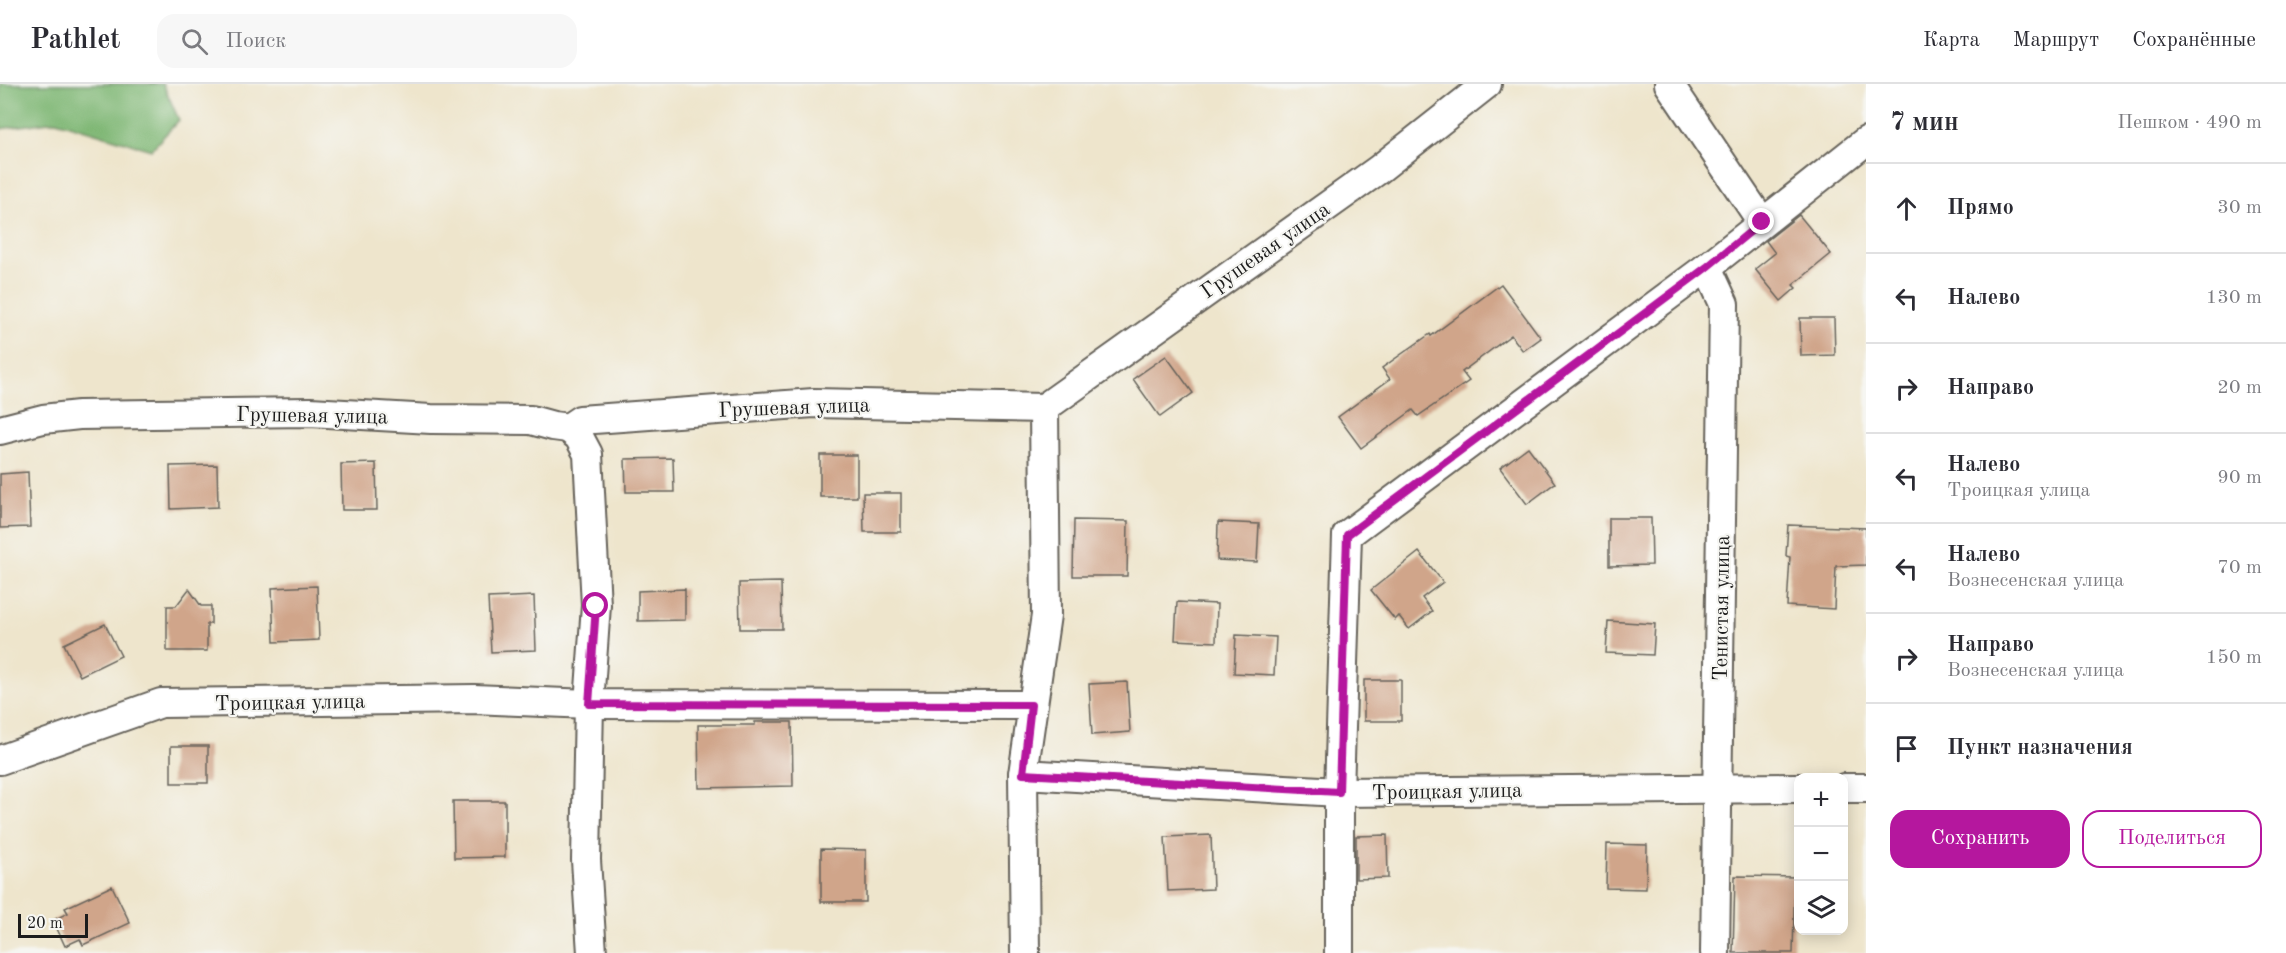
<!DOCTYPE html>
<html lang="ru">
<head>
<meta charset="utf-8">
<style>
	:root { --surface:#fff; --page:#f7f7f7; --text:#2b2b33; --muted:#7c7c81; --line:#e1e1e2; --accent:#b5179e }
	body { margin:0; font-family:"Old Standard TT",serif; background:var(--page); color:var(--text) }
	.controls { position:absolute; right:18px; bottom:18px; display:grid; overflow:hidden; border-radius:12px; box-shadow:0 3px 15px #0003 }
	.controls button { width:54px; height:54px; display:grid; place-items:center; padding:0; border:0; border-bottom:2px solid var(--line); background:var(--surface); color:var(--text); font:30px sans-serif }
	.scale { position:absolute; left:18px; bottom:15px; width:70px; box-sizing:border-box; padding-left:6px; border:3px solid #1c1c1c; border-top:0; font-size:16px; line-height:21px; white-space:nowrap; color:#1c1c1c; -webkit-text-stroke:4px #f6f6f2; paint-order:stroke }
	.stop { position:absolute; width:18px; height:18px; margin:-14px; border:4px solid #b5179e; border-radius:50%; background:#fff }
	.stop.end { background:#b5179e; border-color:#fff; box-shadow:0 2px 6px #0008 }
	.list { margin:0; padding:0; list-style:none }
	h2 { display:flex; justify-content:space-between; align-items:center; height:78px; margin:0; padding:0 24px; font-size:26px }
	h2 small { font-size:20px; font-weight:400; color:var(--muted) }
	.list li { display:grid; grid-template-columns:39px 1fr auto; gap:18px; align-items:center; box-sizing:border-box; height:90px; padding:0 24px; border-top:2px solid var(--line) }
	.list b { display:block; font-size:22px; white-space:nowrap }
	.list p { margin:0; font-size:20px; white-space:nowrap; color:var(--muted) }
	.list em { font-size:20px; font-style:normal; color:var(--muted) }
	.actions { display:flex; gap:12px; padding:18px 24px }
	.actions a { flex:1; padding:14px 0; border:2px solid var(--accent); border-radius:18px; text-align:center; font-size:21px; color:var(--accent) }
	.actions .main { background:var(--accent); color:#fff }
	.icon { flex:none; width:33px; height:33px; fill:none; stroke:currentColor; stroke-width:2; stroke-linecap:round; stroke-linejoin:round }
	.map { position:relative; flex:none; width:1866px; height:869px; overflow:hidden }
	header { display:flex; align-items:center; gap:36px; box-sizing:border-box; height:84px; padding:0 30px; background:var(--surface); border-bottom:2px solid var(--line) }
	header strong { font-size:28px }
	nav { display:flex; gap:33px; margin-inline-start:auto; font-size:21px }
	.search { width:420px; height:54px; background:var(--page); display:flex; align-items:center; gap:15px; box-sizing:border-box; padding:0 21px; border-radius:18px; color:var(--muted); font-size:22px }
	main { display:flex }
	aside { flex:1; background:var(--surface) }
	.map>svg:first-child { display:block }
</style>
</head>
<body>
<header>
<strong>Pathlet</strong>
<div class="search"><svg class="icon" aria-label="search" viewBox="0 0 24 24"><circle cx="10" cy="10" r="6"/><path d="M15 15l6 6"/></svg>Поиск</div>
<nav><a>Карта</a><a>Маршрут</a><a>Сохранённые</a></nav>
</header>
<main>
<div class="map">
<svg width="1866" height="869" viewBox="0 0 1866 869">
	<rect width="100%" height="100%" fill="#f6f6f2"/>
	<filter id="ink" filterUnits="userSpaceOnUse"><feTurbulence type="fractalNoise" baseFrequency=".0167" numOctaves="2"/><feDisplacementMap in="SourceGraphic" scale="12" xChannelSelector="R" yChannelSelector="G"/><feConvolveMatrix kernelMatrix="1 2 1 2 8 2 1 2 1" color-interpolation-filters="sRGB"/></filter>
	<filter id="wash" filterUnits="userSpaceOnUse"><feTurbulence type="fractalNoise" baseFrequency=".008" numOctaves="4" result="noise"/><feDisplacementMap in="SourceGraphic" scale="24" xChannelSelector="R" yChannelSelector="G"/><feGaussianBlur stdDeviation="1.35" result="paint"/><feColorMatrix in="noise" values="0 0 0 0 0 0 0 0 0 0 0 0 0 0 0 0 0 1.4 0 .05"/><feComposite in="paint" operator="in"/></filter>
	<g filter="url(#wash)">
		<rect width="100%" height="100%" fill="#eee5cc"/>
		<!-- forest -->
		<path fill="#7fb774" stroke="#4e6a48" stroke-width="1.5" d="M0,0h163l16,36 -28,30 -95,-29 -56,8z"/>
		<g id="blocks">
			<!-- building -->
			<g fill="#d0a58a">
				<path d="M1799,131l32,39 -38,31 3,3 -15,13 -26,-32 20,-16 -9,-12z"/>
				<path d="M1501,200l40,54 -18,13 -12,-16 -49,37 7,9 -51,35 -5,-6 -52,38 -23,-31 52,-38 -8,-11 48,-34 1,2z"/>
				<path d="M1800,234h34l1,37 -34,1z"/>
				<path d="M1166,272l27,37 -33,24 -27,-38z"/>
				<path d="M1528,363l27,36 -28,21 -27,-36z"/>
				<rect x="820" y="371" width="37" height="42"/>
				<path d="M673,374l1,34h-48l-1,-33z"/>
				<path d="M376,379l1,47h-35l-1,-46z"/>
				<path d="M217,381l1,42 -47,2 -1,-43z"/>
				<path d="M28,388l2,55 -30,1v-54z"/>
				<path d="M863,409h38v39h-37z"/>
				<path d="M1609,434h42l1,47 -43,1z"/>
				<path d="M1074,436l54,1 -1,55h-54z"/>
				<path d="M1218,438l41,2 -2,38 -40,-2z"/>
				<path d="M1788,441l78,3v37l-30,1 -2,43 -47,-3 3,-49 -4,-1z"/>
				<path d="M1419,468l24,30 -21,16 10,13 -23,18 -10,-13 -4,4 -24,-30z"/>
				<path d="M781,498l1,47h-42l-1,-46z"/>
				<path d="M317,502l2,54 -45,2 -2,-54z"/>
				<path d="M189,505l12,17h10v18h-4v27h-40v-45h9z"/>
				<path d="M685,505v31l-47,1v-30z"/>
				<path d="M534,512l2,54 -45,2 -3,-54z"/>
				<path d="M1177,518l40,2 -1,38 -41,-2z"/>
				<path d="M1608,537l47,3 -2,31 -47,-2z"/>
				<path d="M105,540l16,32 -41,20 -16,-32z"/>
				<path d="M1236,551l40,2 -2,38 -40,-2z"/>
				<rect x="1364" y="596" width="37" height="41"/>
				<path d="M1127,598l3,50 -38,3 -3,-51z"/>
				<path d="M755,638h37l1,64 -94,2 -1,-63h57z"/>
				<rect x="171" y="662" width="37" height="37"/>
				<path d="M453,717h52v56l-51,1z"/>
				<path d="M1211,751l2,54 -45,2 -3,-54z"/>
				<path d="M1387,751l1,43 -32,1v-43z"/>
				<path d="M1607,760l40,1 -1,44 -40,-1z"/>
				<path d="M821,765l45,1v52h-45z"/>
				<path d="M1735,792l60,1 -2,76h-60z"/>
				<path d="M112,802l18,37 -47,22 -3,-6 -15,7 -12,-26 15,-7 -3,-5z"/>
			</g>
		</g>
	</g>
	<g filter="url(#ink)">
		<use href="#blocks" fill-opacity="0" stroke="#66625a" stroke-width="1.5"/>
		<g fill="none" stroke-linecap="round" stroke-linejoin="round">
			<defs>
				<g id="minor">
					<path d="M1669,0l93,138"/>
					<path d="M1707,183l17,37 -9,649"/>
					<path d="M568,344l11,9 9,17 8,151 -7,99 -3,156 6,93"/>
					<path d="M0,346l43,-11 36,-4 231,-3 121,7 100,1 22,6 15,2 12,-8 234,-17 230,5 334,-238 109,-86"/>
					<path d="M0,676l161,-57 313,-4 115,5 442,1"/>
					<path d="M1023,690l316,18 459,-4"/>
					<path d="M1844,704h22"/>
					<path d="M1025,869l-2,-179 23,-159 -2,-207"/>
					<path d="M1339,869v-161l8,-257 360,-268 159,-126"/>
				</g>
			</defs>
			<!-- minor casing -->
			<use href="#minor" stroke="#66625a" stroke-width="32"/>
			<!-- minor -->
			<use href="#minor" stroke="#fff" stroke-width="28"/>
		</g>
	</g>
	<g fill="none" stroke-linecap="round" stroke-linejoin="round" filter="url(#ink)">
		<!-- route -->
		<path stroke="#b5179e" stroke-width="8" d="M596,522l-7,98 442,1 -8,69 316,18 8,-257 360,-268 55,-45"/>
	</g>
	<g text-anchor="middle" stroke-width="4.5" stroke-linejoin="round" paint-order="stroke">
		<!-- street labels -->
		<g font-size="21" fill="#1c1c1c" stroke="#f6f6f2">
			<text transform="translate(1265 166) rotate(-35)" y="7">Грушевая улица</text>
			<text transform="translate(794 323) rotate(-2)" y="7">Грушевая улица</text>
			<text transform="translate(312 331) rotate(1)" y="7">Грушевая улица</text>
			<text transform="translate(1721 524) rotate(-89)" y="7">Тенистая улица</text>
			<text transform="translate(290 618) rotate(-1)" y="7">Троицкая улица</text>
			<text transform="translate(1447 707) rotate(-1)" y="7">Троицкая улица</text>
		</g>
	</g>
</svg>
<div class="controls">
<button>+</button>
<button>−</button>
<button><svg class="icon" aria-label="layers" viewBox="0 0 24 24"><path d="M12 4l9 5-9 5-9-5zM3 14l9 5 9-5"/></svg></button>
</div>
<div class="scale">20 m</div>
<div class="stop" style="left:596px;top:522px"></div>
<div class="stop end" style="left:1762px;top:138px"></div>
</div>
<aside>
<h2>7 мин<small>Пешком · 490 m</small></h2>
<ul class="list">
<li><svg class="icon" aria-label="ahead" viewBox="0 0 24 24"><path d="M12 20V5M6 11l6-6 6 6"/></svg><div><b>Прямо</b></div><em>30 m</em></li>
<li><svg class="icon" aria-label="left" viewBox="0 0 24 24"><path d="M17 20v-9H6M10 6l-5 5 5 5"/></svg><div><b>Налево</b></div><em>130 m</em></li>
<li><svg class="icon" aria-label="right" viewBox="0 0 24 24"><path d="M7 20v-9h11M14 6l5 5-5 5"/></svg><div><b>Направо</b></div><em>20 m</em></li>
<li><svg class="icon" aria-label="left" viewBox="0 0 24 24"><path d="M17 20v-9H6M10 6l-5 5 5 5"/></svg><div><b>Налево</b><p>Троицкая улица</p></div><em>90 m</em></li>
<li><svg class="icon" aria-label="left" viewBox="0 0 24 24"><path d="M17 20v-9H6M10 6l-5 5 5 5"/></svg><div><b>Налево</b><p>Вознесенская улица</p></div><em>70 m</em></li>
<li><svg class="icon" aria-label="right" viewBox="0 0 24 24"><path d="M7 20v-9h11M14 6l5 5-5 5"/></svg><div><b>Направо</b><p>Вознесенская улица</p></div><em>150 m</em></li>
<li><svg class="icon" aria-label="arrive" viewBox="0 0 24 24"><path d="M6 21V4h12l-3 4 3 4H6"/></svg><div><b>Пункт назначения</b></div></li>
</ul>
<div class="actions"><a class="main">Сохранить</a><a>Поделиться</a></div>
</aside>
</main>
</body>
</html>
